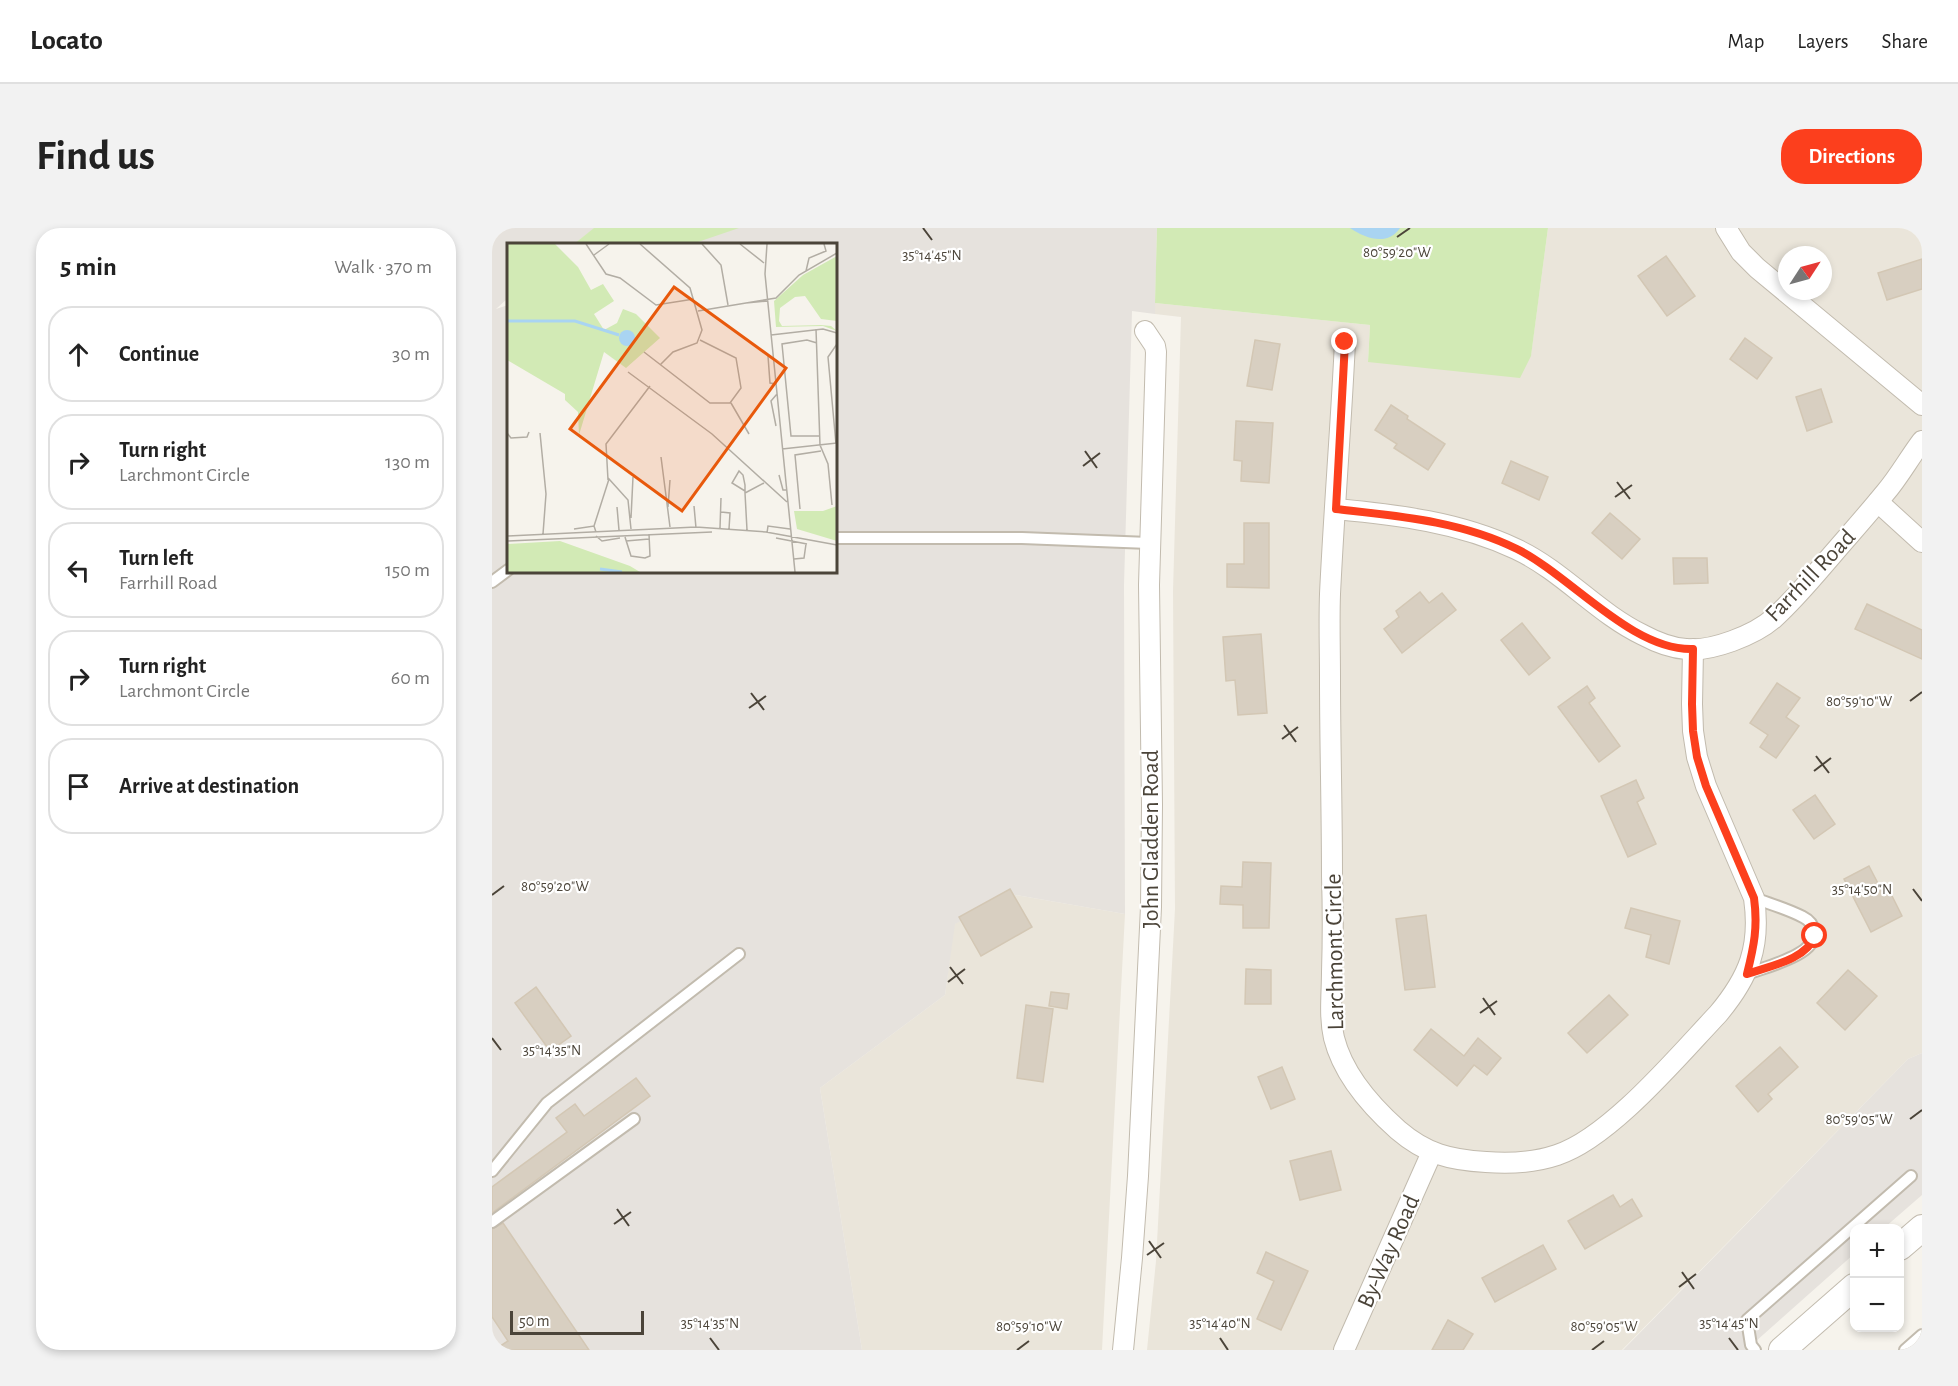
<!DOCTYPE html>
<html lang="en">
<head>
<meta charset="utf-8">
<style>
	:root { --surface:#fff; --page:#f2f2f2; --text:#222; --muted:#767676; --line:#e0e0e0; --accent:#fc3f1d }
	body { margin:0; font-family:"Alegreya Sans",sans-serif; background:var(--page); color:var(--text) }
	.controls { position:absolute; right:18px; bottom:18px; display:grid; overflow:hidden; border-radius:12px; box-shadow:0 3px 9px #0003 }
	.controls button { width:54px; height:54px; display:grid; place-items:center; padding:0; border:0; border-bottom:2px solid var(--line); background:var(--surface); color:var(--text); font:30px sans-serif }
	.compass { position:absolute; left:1286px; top:18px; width:54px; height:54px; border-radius:50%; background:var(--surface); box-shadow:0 3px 9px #0003; rotate:54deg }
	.scale { position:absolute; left:18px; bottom:15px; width:134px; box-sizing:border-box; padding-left:6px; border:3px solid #4b4439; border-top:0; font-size:16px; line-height:21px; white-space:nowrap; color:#4b4439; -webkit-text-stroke:4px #fff; paint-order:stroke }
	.stop { position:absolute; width:18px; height:18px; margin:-14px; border:4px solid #fc3f1d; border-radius:50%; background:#fff }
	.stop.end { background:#fc3f1d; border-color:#fff; box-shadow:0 2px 6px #0008 }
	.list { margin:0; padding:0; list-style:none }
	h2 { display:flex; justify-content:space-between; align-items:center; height:78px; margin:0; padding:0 24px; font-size:26px }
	h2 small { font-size:20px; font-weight:400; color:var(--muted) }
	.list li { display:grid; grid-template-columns:39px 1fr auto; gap:18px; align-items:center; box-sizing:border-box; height:96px; margin:0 12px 12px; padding:0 12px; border:2px solid var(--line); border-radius:24px }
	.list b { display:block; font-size:22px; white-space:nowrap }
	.list p { margin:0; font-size:20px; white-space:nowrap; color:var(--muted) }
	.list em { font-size:20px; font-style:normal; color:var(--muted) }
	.icon { flex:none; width:33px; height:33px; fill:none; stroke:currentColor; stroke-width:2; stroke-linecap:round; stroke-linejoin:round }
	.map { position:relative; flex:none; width:1430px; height:1122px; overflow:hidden; border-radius:24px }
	header { display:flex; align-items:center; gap:36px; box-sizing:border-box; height:84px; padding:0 30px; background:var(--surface); border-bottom:2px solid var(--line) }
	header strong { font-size:28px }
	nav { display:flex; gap:33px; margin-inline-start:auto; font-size:21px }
	.intro { display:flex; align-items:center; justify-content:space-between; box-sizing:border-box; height:144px; padding:0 36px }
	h1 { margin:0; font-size:42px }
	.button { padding:15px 27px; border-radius:24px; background:var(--accent); color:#fff; font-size:21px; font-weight:700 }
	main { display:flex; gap:36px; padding:0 36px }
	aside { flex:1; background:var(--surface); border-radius:24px; box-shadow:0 3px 9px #0003 }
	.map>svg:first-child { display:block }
</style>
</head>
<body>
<header>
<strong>Locato</strong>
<nav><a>Map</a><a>Layers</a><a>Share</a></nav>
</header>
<div class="intro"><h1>Find us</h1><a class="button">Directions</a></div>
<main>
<aside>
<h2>5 min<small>Walk · 370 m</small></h2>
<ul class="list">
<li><svg class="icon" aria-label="ahead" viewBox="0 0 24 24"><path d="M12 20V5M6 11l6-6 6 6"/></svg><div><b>Continue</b></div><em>30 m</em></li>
<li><svg class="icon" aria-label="right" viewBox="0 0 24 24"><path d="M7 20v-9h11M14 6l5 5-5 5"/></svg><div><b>Turn right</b><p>Larchmont Circle</p></div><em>130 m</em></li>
<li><svg class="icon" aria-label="left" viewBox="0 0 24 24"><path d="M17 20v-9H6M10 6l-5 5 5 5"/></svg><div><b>Turn left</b><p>Farrhill Road</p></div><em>150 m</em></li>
<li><svg class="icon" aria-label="right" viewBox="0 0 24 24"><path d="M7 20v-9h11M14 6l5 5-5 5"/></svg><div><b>Turn right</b><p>Larchmont Circle</p></div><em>60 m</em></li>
<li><svg class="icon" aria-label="arrive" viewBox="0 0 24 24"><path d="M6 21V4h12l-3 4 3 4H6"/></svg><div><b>Arrive at destination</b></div></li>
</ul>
</aside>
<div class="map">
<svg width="1430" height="1122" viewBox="0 0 1430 1122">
	<rect width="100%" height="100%" fill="#f6f3ec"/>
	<!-- residential -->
	<g fill="#eae5da" fill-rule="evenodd">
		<path d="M1056,0h374v825l-14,6 -286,291h-475l9,-89 19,-352 -2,-318 8,-274 -26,-3v-11l215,22 -2,36 163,-6zM1295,27h36v36h-36z"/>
		<path d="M518,666l115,20 -23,436h-240l-42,-262 125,-93 9,-71z"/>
	</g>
	<!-- industrial -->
	<g fill="#e6e2dd">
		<path d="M0,0h103l-21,16h-66v54l-12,11 12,-4v267h328v-328h-152l48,-16h425l-2,86 -23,-3 -8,274 1,329 -115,-20 -55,30 -10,71 -125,93 42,262h-370z"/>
		<path d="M1430,825v142l-38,33h-30v26l-108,96h-123l285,-291z"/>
	</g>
	<!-- green -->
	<g fill="#d2eab5">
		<path d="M102,0h145l-47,16h-118z"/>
		<path d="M665,0h391l-17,128 -11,22 -152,-16 2,-37 -215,-22z"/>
	</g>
	<!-- water -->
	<path fill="#a9d4f2" d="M858,0h50c-12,18 -34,11 -50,0z"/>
	<!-- building -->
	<g fill="#d8cfc1" stroke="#d3c7b4" stroke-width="1.5">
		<path d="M1174,28l29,40 -28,20 -29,-40z"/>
		<path d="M1430,31v30l-35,11 -9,-27z"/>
		<path d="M1253,110l27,20 -15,21 -27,-20z"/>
		<path d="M763,112l25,4 -8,46 -25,-4z"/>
		<path d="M1329,161l11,33 -25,9 -11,-34z"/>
		<path d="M899,177l17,11 -1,3 38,25 -17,26 -34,-22 3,-4 -22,-14z"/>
		<path d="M744,193l37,2 -4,60 -28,-2 1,-20 -8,-1z"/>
		<path d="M1019,233l37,16 -9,23 -37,-17z"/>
		<path d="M1118,285l30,26 -18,20 -30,-26z"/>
		<path d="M752,295h25v65l-42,-1v-23h17z"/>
		<path d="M1181,330h34l1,25 -34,1z"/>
		<path d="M928,364l9,11 13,-10 14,17 -54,43 -18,-24 15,-12 -3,-6z"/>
		<path d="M1375,376l55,26v29l-67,-30z"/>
		<path d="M1030,395l28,35 -21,17 -28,-35z"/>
		<path d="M769,406l6,79 -29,2 -3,-35 -9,1 -3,-44z"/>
		<path d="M1285,455l23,15 -14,19 13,9 -23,32 -16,-11 8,-12 -18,-12z"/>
		<path d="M1095,458l8,12 -6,5 31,43 -21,16 -41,-55z"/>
		<path d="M1144,552l8,18 -7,4 19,42 -28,13 -27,-61z"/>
		<path d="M1323,567l20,29 -21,15 -21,-29z"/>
		<path d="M751,634l28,1 -2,65h-26v-23l-23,-1 1,-18 21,1z"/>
		<path d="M1377,638l14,27 6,-3 13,26 -31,16 -27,-53z"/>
		<path d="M518,661l22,38 -51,29 -22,-39z"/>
		<path d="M1139,680l49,13 -11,43 -23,-7 5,-22 -26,-7z"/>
		<path d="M934,687l9,72 -30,3 -9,-71z"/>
		<path d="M754,741l25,1v34h-26z"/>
		<path d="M1356,742l29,26 -32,34 -28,-27z"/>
		<path d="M44,759l35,49 -21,15 -35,-48z"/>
		<path d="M559,764l18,2 -2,15 -18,-3z"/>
		<path d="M1117,767l19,20 -41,38 -19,-20z"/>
		<path d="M534,777l27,4 -10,73 -26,-4z"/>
		<path d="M939,801l33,27 14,-18 23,20 -14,17 -13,-10 -17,21 -43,-36z"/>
		<path d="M1288,819l18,20 -30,27 4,5 -14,13 -22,-26z"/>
		<path d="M790,839l13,32 -24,10 -13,-32z"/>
		<path d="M144,850l14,18 -158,117v-26l75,-55 -11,-14 19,-14 9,12z"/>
		<path d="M839,923l10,39 -41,10 -10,-39z"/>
		<path d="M1121,967l7,12 12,-8 10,17 -57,33 -17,-28z"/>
		<path d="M11,995l86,127h-95l14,-9 -16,-24v-88z"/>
		<path d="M1051,1017l13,24 -61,33 -13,-24z"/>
		<path d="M774,1024l42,19 -27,59 -24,-11 17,-38 -17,-8z"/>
		<path d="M956,1092l25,14 -10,16h-31z"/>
	</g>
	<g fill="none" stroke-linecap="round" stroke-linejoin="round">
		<defs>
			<g id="service">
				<path d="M344,310h186l127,5"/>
				<path d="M0,354l16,-12"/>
				<path d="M1255,746c17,-7 72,-19 67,-43 -1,-6 -5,-11 -11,-14 -15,-8 -33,-13 -49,-19"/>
				<path d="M0,943l55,-68 192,-149"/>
				<path d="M0,994l142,-103"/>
				<path d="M1263,1122l-4,-5 -4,-25 164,-144"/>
				<path d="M1413,1122l17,-15"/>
			</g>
			<g id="minor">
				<path d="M1234,0l15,24 16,16 165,137"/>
				<path d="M853,114c-4,84 -11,168 -15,252 -1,27 0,56 0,84 0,66 2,132 2,198 1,32 1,64 0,96 0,22 -3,44 2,66 9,36 37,68 64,92 28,24 52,30 88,32 25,2 47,1 71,-7 53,-17 122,-100 161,-141 31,-37 43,-67 36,-116l-48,-112 -9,-29 -4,-26 -1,-27 1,-55"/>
				<path d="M1386,274l44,40"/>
				<path d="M844,281c62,6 123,13 180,40 47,22 81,64 127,86 13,7 28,13 43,14 25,3 69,-14 88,-31 21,-19 40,-42 58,-63 18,-21 36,-41 53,-62 14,-16 24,-35 37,-52"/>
				<path d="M631,1122l9,-92 6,-82 13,-269 1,-102 -3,-220 7,-233 -1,-6 -10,-15"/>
				<path d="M852,1122l88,-198"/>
			</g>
			<g id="tertiary">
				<path d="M1408,1019l22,-19"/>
				<path d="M1290,1122l72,-63"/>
			</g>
		</defs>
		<!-- service casing -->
		<use href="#service" stroke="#c2bbae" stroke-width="14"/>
		<!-- minor casing -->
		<use href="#minor" stroke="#c2bbae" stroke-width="22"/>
		<!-- tertiary casing -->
		<use href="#tertiary" stroke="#c2bbae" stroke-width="28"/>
		<!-- service -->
		<use href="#service" stroke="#fff" stroke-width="10"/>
		<!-- minor -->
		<use href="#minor" stroke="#fff" stroke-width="20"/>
		<!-- tertiary -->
		<use href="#tertiary" stroke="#fff" stroke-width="26"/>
	</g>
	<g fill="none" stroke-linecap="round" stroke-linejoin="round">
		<!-- route -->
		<path stroke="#fc3f1d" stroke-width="8" d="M853,114l-9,167c62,7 125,12 181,40 54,27 115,102 176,100l-1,55 1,27 4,26 9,29 48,112c4,29 0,48 -7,76 22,-8 59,-14 68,-38"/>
	</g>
	<!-- ticks -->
	<path fill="none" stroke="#4b4439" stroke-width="2" d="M431,0l9,12M905,9l13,-9M593,223l12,17M591,238l17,-13M1125,254l13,17M1123,269l17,-12M259,465l13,17M1418,473l12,-9M257,480l17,-12M792,497l12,17M790,511l16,-12M1324,528l13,17M1322,543l17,-13M1421,661l9,12M0,667l12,-9M458,739l13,17M456,754l17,-13M991,770l12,17M988,785l17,-12M0,810l9,12M1418,891l12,-9M125,981l12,17M122,996l17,-12M657,1013l12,17M655,1027l17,-12M1190,1044l12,17M1187,1059l17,-13M218,1110l9,12M728,1110l8,12M1237,1110l9,12M525,1122l12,-9M1100,1122l12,-9"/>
	<g text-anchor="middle" stroke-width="4.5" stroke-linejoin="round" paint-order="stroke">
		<!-- street labels -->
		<g font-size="24" fill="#4b4439" stroke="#fff">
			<text transform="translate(1318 347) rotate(-46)" y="8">Farrhill Road</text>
			<text transform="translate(658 611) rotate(-90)" y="8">John Gladden Road</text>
			<text transform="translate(842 724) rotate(-91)" y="8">Larchmont Circle</text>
			<text transform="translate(896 1023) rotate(-66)" y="8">By-Way Road</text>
		</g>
	</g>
	<!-- overview -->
	<g transform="translate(15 15)">
		<rect width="330" height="330" fill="#f6f3ec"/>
		<path d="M0,1h48l23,23 13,23 12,-6 11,17 -20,13 10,16 13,-7 6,-14 13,5 24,24 -34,30 -22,-16 -25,83 -1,-23 -13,-12v-6l-58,-34zM330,13v65l-16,-2 -16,-23 -10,1 -15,11 -1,13 3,5 39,-1 10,1 6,5 -14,-5 -47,1 -2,-26 29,-26zM330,263v35l-40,-12 -3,-18h29zM53,298l70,25 10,6h-133v-28z" fill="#d2eab5"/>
		<path d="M112 95a8 8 0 1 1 16 0a8 8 0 1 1-16 0Z" fill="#a9d4f2"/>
		<path fill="none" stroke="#a9d4f2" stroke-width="3" d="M0,78h68l44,14M93,326l22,3"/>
		<path fill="none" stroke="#b2ada4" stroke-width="1.5" d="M79,1l20,30 14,4 36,27 38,-6M133,1l50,44 12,42 -5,13 -24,9 -13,13M195,1l19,21 7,40M233,1l24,19M260,1l-2,30 30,298M87,12l15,-11M299,28l3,-13 17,-7 -2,-7M261,58l-22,2 30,-5 23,-23 38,-22M191,68l48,-8M309,86l4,116 8,19 4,41M264,92l52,-6 14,4M310,100l-10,-3 -25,4 9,92h29M137,109l66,51h20l11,-15 -5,-30 -36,-18M261,113l2,27 6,1M121,129l84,62 75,68M224,160l18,31M269,183l-5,-25 6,-7M0,190l4,5 16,-1 2,-5M33,190l6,61 -3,40M329,201l-8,-87 9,-13M275,206l55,-6M154,214l9,70M272,232l4,15h3M101,237l-2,-36 44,-58M238,248l-13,-8 7,-12 4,4 2,10v8M187,263l2,22M110,264l2,23M161,264l2,-27M293,266l-5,-54 26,-4M214,269l9,1 -1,16M124,275l2,-41M87,283l15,-47 19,21 3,29M213,285l1,-30M67,286l20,-3 2,6M240,287l-2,-37 19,-10M260,290l1,-7 22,3M0,293l189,-9 70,5 71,13M89,293l6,5 18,-3M118,294l6,19 14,2 5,-2 -1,-22M269,295l31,6M0,298l205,-9M119,298l23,-2M287,316l10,-1 2,-14"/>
		<path fill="#e8590c" fill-opacity="0.15" stroke="#e8590c" stroke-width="3" d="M167,44l112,81 -104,143 -112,-82z"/>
		<rect width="330" height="330" fill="none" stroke="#4b4439" stroke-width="3"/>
	</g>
	<g font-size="15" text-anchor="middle" fill="#4b4439" stroke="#fff" stroke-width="4.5" stroke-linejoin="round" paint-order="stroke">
		<text x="905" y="29">80°59'20"W</text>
		<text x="440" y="32">35°14'45"N</text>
		<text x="1367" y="478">80°59'10"W</text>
		<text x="63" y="663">80°59'20"W</text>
		<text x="1370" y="666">35°14'50"N</text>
		<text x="60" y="827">35°14'35"N</text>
		<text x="1367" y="896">80°59'05"W</text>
		<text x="218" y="1100">35°14'35"N</text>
		<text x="728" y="1100">35°14'40"N</text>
		<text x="1237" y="1100">35°14'45"N</text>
		<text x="537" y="1103">80°59'10"W</text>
		<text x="1112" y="1103">80°59'05"W</text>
	</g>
</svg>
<div class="controls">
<button>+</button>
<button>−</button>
</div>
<svg class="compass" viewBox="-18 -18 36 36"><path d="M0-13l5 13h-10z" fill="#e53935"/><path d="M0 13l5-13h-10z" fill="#767676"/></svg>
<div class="scale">50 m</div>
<div class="stop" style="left:1323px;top:708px"></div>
<div class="stop end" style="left:853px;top:114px"></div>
</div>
</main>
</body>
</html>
